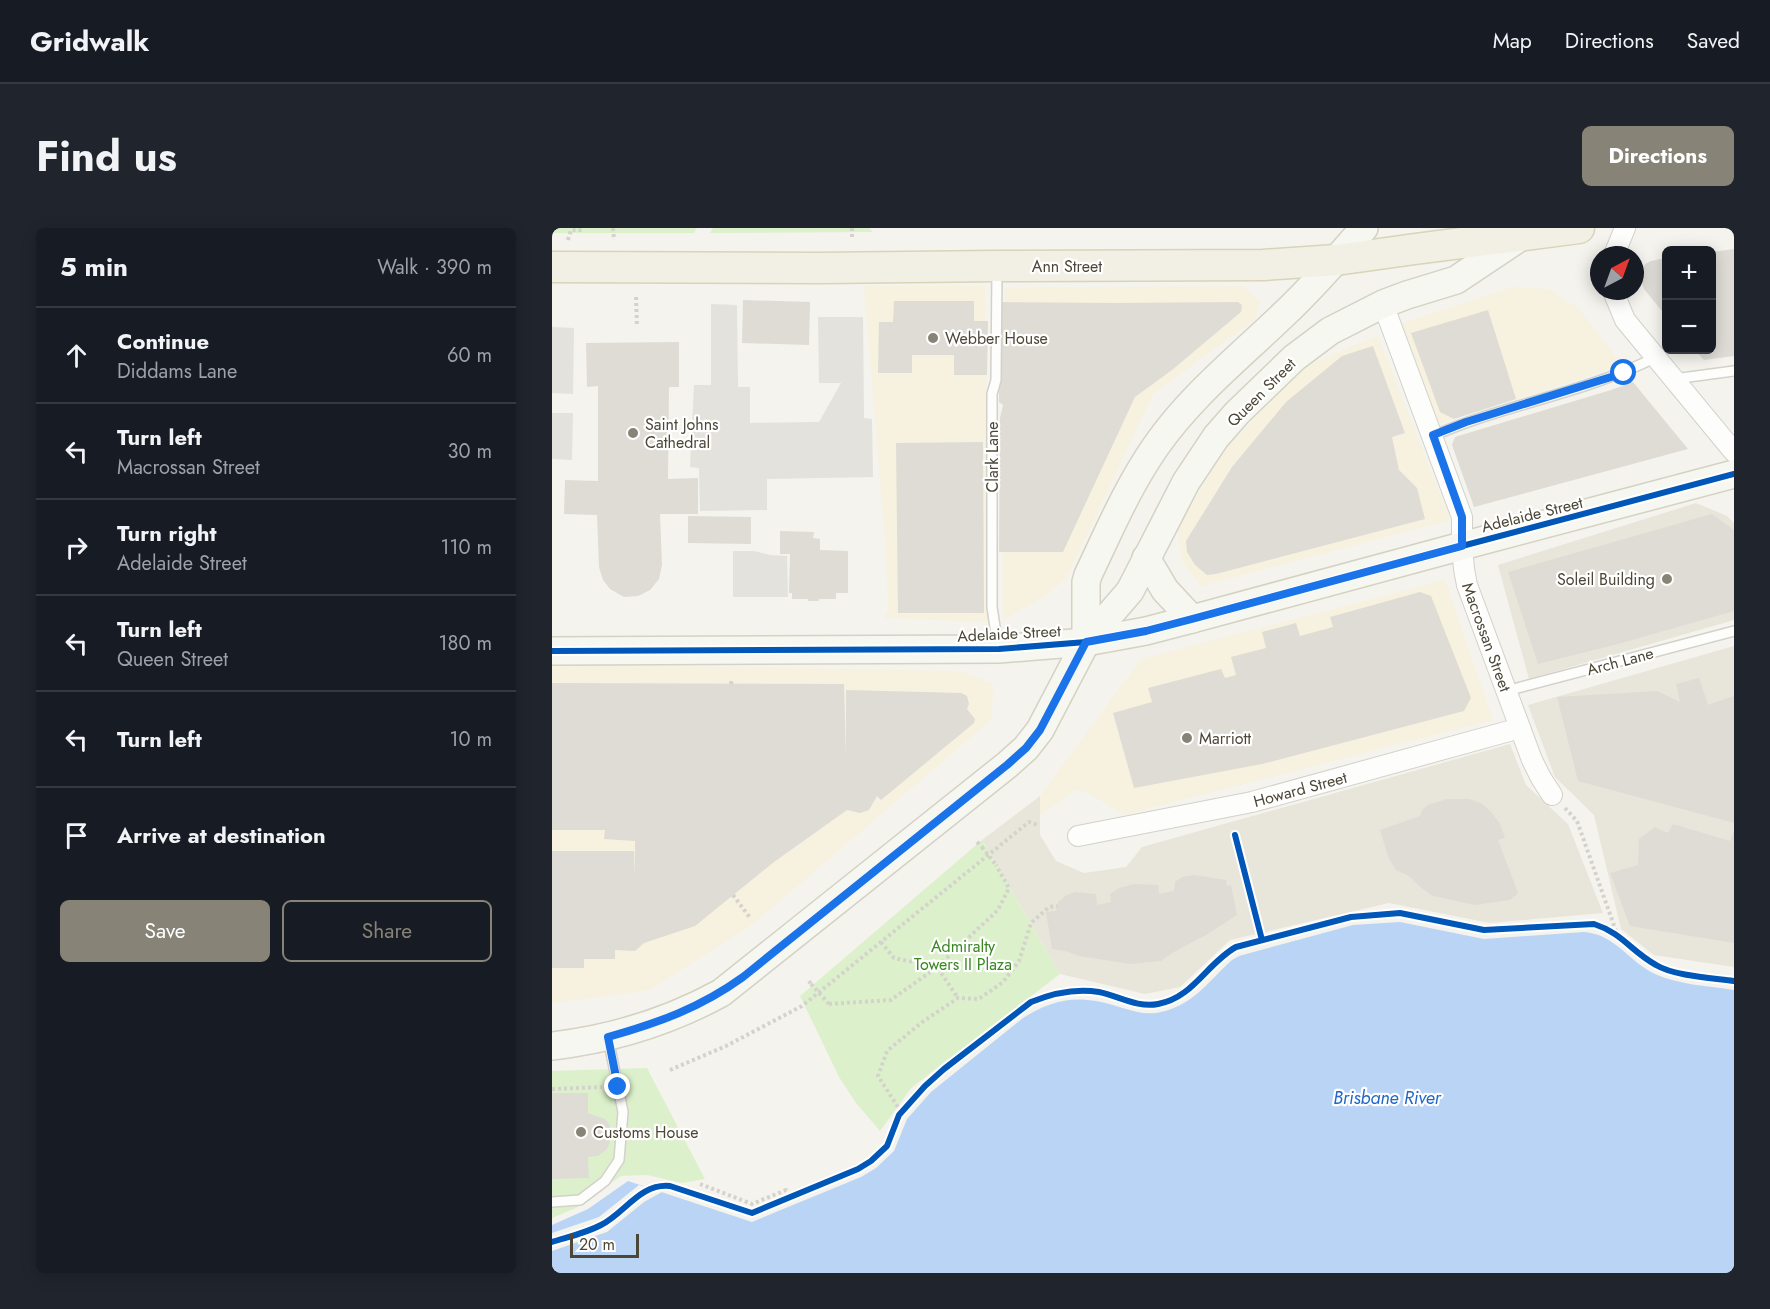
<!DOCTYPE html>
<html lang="en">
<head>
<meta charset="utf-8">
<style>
	:root { --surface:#171b24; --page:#20242c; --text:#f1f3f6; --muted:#9ea1a6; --line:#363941; --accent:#878377 }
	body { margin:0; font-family:Jost,sans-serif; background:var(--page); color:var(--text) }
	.controls { position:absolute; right:18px; top:18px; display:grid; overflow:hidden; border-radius:9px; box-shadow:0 3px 15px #0003 }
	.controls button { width:54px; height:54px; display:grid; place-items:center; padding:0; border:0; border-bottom:2px solid var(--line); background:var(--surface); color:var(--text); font:30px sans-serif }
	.compass { position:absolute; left:1038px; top:18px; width:54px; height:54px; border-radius:50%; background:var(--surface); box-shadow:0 3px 15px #0003; rotate:41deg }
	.scale { position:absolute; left:18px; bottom:15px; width:69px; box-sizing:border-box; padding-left:6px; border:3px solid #4c4737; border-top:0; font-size:16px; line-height:21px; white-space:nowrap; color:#4c4737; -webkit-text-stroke:4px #fff; paint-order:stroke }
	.stop { position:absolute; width:18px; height:18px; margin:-14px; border:4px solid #1a73e8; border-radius:50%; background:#fff }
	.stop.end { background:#1a73e8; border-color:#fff; box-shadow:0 2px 6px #0008 }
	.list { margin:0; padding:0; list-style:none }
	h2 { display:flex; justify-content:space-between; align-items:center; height:78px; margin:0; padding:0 24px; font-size:26px }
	h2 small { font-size:20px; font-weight:400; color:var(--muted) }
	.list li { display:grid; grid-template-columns:39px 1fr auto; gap:18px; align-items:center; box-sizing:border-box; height:96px; padding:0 24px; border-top:2px solid var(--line) }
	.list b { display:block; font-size:22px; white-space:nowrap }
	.list p { margin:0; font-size:20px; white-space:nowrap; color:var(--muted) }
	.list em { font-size:20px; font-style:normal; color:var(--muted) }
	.actions { display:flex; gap:12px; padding:18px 24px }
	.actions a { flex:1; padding:14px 0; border:2px solid var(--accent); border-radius:9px; text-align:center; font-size:21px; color:var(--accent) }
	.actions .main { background:var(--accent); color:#fff }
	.icon { flex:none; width:33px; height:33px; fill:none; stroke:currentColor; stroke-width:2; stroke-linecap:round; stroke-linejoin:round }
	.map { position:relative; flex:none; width:1182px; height:1045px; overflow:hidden; border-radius:9px }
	header { display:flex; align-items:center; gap:36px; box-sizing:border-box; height:84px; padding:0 30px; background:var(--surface); border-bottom:2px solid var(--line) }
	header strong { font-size:28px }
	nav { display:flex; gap:33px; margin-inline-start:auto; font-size:21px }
	.intro { display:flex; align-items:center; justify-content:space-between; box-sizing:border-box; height:144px; padding:0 36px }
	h1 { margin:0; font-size:42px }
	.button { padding:15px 27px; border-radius:9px; background:var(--accent); color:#fff; font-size:21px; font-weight:700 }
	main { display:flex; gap:36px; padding:0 36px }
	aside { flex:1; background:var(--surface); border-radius:9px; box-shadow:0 3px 15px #0003 }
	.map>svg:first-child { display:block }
</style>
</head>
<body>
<header>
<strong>Gridwalk</strong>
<nav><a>Map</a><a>Directions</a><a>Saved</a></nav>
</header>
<div class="intro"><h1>Find us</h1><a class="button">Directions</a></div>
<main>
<aside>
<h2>5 min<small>Walk · 390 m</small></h2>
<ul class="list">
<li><svg class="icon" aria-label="ahead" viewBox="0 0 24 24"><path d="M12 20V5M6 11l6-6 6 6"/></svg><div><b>Continue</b><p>Diddams Lane</p></div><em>60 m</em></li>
<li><svg class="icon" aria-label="left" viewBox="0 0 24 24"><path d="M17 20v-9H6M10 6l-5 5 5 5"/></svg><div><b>Turn left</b><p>Macrossan Street</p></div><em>30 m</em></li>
<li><svg class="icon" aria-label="right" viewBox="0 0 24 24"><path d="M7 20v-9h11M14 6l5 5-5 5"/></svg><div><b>Turn right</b><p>Adelaide Street</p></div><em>110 m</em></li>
<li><svg class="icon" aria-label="left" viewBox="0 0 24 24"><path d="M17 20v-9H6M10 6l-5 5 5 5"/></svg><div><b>Turn left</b><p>Queen Street</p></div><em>180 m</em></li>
<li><svg class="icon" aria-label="left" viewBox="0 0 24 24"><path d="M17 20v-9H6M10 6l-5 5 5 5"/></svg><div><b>Turn left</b></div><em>10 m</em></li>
<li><svg class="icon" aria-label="arrive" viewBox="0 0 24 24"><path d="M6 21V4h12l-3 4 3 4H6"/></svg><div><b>Arrive at destination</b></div></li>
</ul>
<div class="actions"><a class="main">Save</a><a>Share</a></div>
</aside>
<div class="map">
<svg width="1182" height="1045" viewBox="0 0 1182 1045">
	<rect width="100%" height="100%" fill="#f4f3ed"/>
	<!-- residential -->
	<g fill="#e8e6da">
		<path d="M1144,275l31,13 7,7v97l-205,59 -31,-114z"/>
		<path d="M1182,418v321l-80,-12 -33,-26 -27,-114 -39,-38 -27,-72z"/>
		<path d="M958,516l16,41 42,39 35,89 -113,10 -101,-20 -159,37 -50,47 -35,7 -85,-20 -78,-134 58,-44v39l16,26 28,12 42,-6 16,-20z"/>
	</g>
	<!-- commercial -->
	<g fill="#f7f1df">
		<path d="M312,58h121l3,336 -104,-4 4,-6 -2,-59z"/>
		<path d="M690,58l18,15 -5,18 -102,75 -87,185 -26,20 -37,21 2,-332z"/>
		<path d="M961,59l35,2 30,19 44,57 -184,59 -38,-100z"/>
		<path d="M826,108l72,184 -249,66 -19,-25 -4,-35 49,-79 78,-81z"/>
		<path d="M893,352l48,140 -370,95 -29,-19 -17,-7 -37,26v-19l101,-137z"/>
		<path d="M0,436l408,7 33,13 -1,35 -239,205 -103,66 -98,13z"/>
	</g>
	<!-- green -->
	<g fill="#dcf1cb">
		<path d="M0,0h145l-3,5h-142z"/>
		<path d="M161,0h156l4,4 -163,1z"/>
		<path d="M430,612l78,134 -149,114 -31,43 -24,-28 -17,-26 -39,-81z"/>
		<path d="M95,840l58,111 -23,4 -35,-8 -26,1 -45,32 -24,10v-147z"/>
	</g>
	<!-- parking -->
	<g fill="#e3e2dc">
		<path d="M159,76l26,1 1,82h12v36l69,-1 22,-39h-22l-1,-66h45l1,101 8,1 1,58 -106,2v31l-67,1 -1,-43 -9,-1 4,-82h17z"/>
		<path d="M0,99l22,1 -1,66 -21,-1v6z"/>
		<path d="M0,185h21l-1,47 -20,-1z"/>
		<path d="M181,323h21l16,4 17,1 1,41h-55z"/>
	</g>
	<!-- water -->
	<path fill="#bad4f5" d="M848,694l84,17 100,-7c31,2 45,30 71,42 24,11 54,12 79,16v283h-1182v-48l36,-16 40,-28 124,41 109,-45 15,-9 18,-17 13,-32 24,-27 92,-74c23,-15 46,-22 73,-17 31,5 47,21 80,6 22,-9 38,-31 56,-47l7,-4 114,-31z"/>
	<!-- pier -->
	<path fill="#f4f3ed" d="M87,957l23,7 -18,10 -37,30 -55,19v-18l47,-16z"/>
	<!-- building -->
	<g fill="#dedcd5">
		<path d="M1182,21v107l-30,4 -9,-10h17v-98z"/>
		<path d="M1114,30v58l-22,-27 -4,-12 5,-13 6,-3z"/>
		<path d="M191,72l67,2 -1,43 -67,-2z"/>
		<path d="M342,73h80v20h14l-1,54h-33v-20h-42v18h-34l1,-51h14z"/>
		<path d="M448,74l115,1 123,-1 4,3 -1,7 -69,58 -37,27 -72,155h-64l1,-134 3,-13 -4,-3z"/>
		<path d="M936,82l28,89 -62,20 -14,-7 -29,-79z"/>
		<path d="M127,114v45h-10l-1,92 30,-1v36h-38l2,51 -3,14 -9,11 -12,6 -14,1 -14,-8 -7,-9 -4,-13 -2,-52 -33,-1 1,-34 33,1v-95l-11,1 -1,-44z"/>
		<path d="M821,118l32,87 -13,4 7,33 18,18 8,31 -209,55 -9,1 -12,-10 -8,-13 -1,-11 46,-74 54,-65 56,-46z"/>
		<path d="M1081,154l55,67 -214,58 -22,-62 3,-8 156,-47z"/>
		<path d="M431,214l1,171h-86l-2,-170z"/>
		<path d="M1160,286l22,16v81l-116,33 -80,20 -30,-92z"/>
		<path d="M136,288l63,1v27l-63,-1z"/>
		<path d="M228,303l34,1 -1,6 7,1v11l28,1v42h-12v6h-17v2h-11v-2h-16v-6h-3l1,-39h-10z"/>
		<path d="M868,364l11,4 40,102 -7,13 -202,53 -128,24 -21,-75 39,-11 -4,-14 73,-19 4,9 11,-3 -5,-18 35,-9 -4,-16 34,-9 4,13 33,-9 -3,-10z"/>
		<path d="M1147,450l9,27 26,-9v127l-156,-42 -21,-84 100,-6 23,11 -4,-18z"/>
		<path d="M0,455l292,1 2,72v-66l115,3 6,3 2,8 -2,5 8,10 -1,4 -93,77 -4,-4 -8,14 -9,3 -13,-3 -73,52 -79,64 -51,17 -9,8 -20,-1v9h-31v9h-32v-117h82l1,26v-36l-31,-2 1,-9h-53z"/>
		<path d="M895,571h22l12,4 10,9 9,12 5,14 -7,2 20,53 -8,7 -35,5 -42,-9 -13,-9 -11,-11 -13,-6 -7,-11 -9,-29 40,-14 2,-6 6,-5z"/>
		<path d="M1121,596l57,17 4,-11v113l-104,-17 -20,-53 28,-8 1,-26 16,-12 13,6z"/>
		<path d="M642,647l32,5 1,6 4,-1 6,30 -31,20 -34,18 -11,8 -31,3 -51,-8 -14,-5 -13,-2 -6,-37 10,-1 2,-9 9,-7 8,-3 21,2 1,11 14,-3 -1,-8 9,-6 15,-4 24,1 1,9 15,-3 1,-9 7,-5z"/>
		<path d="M0,865h36v20l17,6 5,6 1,14 -4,10 -9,7 -10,1 1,21 -37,1z"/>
	</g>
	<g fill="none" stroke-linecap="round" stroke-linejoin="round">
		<defs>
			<g id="lane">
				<path d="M445,41l-1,111 -4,14v213l6,40"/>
				<path d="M1122,151l60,-8"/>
				<path d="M881,208c72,-32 153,-43 223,-79"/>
				<path d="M954,463l228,-60"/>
				<path d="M0,974l28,-2 25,-19 14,-21 4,-48 -15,-74"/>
			</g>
			<g id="street">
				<path d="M1062,27l11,-27"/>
				<path d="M1061,63l12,29 109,132"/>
				<path d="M831,76l76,205 3,8v29l2,23 3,16 65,175 9,18 11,17"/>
				<path d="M526,608l174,-34 268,-74"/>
			</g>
			<g id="secondary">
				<path d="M594,330l19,32 27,29"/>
				<path d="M534,414v-60l2,-7c21,-44 40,-89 68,-129 34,-49 81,-87 124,-128 30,-28 57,-59 84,-90"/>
				<path d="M0,423l447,-2 87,-7 60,-11 46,-12 270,-73 272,-72"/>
				<path d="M0,818c60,-7 116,-24 169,-53l286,-228 19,-17 14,-18 46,-88 44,-51 56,-109 30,-45 21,-24 57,-55 36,-27 53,-27 24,-9 49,-15 66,-44"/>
			</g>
			<path id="primary" d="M0,39l267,1 179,-2 265,-1 73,-5 79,-11 164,-21"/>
		</defs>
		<!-- lane casing -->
		<use href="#lane" stroke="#d2d1ca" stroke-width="12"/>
		<!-- street casing -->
		<use href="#street" stroke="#d2d1ca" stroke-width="22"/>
		<!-- secondary casing -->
		<use href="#secondary" stroke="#d4d2c3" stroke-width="30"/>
		<!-- primary casing -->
		<use href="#primary" stroke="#d8d4b8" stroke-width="33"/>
		<!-- path -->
		<g stroke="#d4d3cb" stroke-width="4" stroke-dasharray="3 3" stroke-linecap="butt">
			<path d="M61,0l1,12"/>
			<path d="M300,0v10"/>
			<path d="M16,12l3,-10h11v-2"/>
			<path d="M84,69l1,30"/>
			<path d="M179,456l1,-5"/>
			<path d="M1013,580l12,13 40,113"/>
			<path d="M425,614l5,5"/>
			<path d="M181,667l18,24"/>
			<path d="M329,714l13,16 43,9 21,31"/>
			<path d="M257,753l2,3"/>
			<path d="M277,776l62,-4 46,-33 61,-57 11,-22 -13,-23"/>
			<path d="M118,842l56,-24 76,-40 227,-184 9,3"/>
			<path d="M0,861l50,-2"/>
			<path d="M349,884l-23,-36 9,-25 34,-28 37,-25 21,1 24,-17 16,-21 12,-38 18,-16 8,-1"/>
			<path d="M148,956l52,20 34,-14 3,8"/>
		</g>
		<!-- lane -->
		<use href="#lane" stroke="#fdfdfc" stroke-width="9"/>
		<!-- street -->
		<use href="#street" stroke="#fdfdfc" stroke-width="20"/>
		<!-- secondary -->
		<use href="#secondary" stroke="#f7f7f1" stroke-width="27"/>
		<!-- primary -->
		<use href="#primary" stroke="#f2f0e5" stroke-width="30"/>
		<!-- path-bridge -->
		<g stroke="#d4d3cb" stroke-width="4" stroke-dasharray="3 3" stroke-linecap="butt">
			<path d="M430,619l14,18"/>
			<path d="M259,756l18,20"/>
		</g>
		<defs>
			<g id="cycleway">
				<path d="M0,423l447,-2 87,-7 60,-11 46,-12 270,-73 272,-72"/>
				<path d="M683,607l27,105"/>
				<path d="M0,1014c16,-5 34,-9 49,-17 24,-12 39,-42 69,-39l82,27 106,-44 13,-8 16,-15 12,-31 26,-29 19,-17 87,-67c22,-9 44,-14 68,-10 20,4 38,16 59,12 35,-6 49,-41 78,-57l115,-30 49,-4 84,17 110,-6c28,9 38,28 62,41 18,11 56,13 78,16"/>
			</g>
		</defs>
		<!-- cycleway casing -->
		<use href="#cycleway" stroke="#fff" stroke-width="10"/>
		<!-- cycleway -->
		<use href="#cycleway" stroke="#0057b8" stroke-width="6"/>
	</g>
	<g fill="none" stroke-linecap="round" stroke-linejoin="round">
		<!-- route -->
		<path stroke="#1a73e8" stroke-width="8" d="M66,859l-10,-50c50,-14 92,-29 135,-60l264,-212 19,-17 14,-18 46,-88 60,-11 46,-12 270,-73v-29l-29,-82 33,-13 158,-49"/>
	</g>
	<!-- markers -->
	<g fill="#878377" stroke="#fff" stroke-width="2">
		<circle cx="381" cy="110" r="6"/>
		<circle cx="81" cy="205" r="6"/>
		<circle cx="1115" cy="351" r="6"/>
		<circle cx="635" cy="510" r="6"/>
		<circle cx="29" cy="904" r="6"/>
	</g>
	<g text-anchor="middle" stroke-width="4.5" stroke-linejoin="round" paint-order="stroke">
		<!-- street labels -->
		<g font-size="16" fill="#4c4737" stroke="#fff">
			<text x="515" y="44">Ann Street</text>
			<text transform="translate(709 164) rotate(-45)" y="6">Queen Street</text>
			<text transform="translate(440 229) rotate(-90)" y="6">Clark Lane</text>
			<text transform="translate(980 286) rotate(-14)" y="6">Adelaide Street</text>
			<text transform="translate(457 405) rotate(-3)" y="6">Adelaide Street</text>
			<text transform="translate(935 409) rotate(70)" y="6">Macrossan Street</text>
			<text transform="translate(1068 433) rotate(-15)" y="6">Arch Lane</text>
			<text transform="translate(748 561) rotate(-15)" y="6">Howard Street</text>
		</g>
		<!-- poi labels -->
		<g font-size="16" fill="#4c4737" stroke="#fff" text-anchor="start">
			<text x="393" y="116">Webber House</text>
			<text x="93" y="202">Saint Johns<tspan x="93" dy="18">Cathedral</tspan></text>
			<text x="1103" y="357" text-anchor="end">Soleil Building</text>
			<text x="647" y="516">Marriott</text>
			<text x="41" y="910">Customs House</text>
		</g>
		<!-- park labels -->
		<g font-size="16" fill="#388721" stroke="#fff">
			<text x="411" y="724">Admiralty<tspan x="411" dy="18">Towers II Plaza</tspan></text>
		</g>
		<!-- water labels -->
		<g font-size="18" font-style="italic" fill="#2167c7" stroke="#fff">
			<text x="835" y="876">Brisbane River</text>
		</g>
	</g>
</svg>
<div class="controls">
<button>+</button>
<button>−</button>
</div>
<svg class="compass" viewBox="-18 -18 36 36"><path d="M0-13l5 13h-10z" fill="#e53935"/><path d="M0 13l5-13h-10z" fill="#9ea1a6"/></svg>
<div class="scale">20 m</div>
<div class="stop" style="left:1072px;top:145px"></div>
<div class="stop end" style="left:66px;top:859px"></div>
</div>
</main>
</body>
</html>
